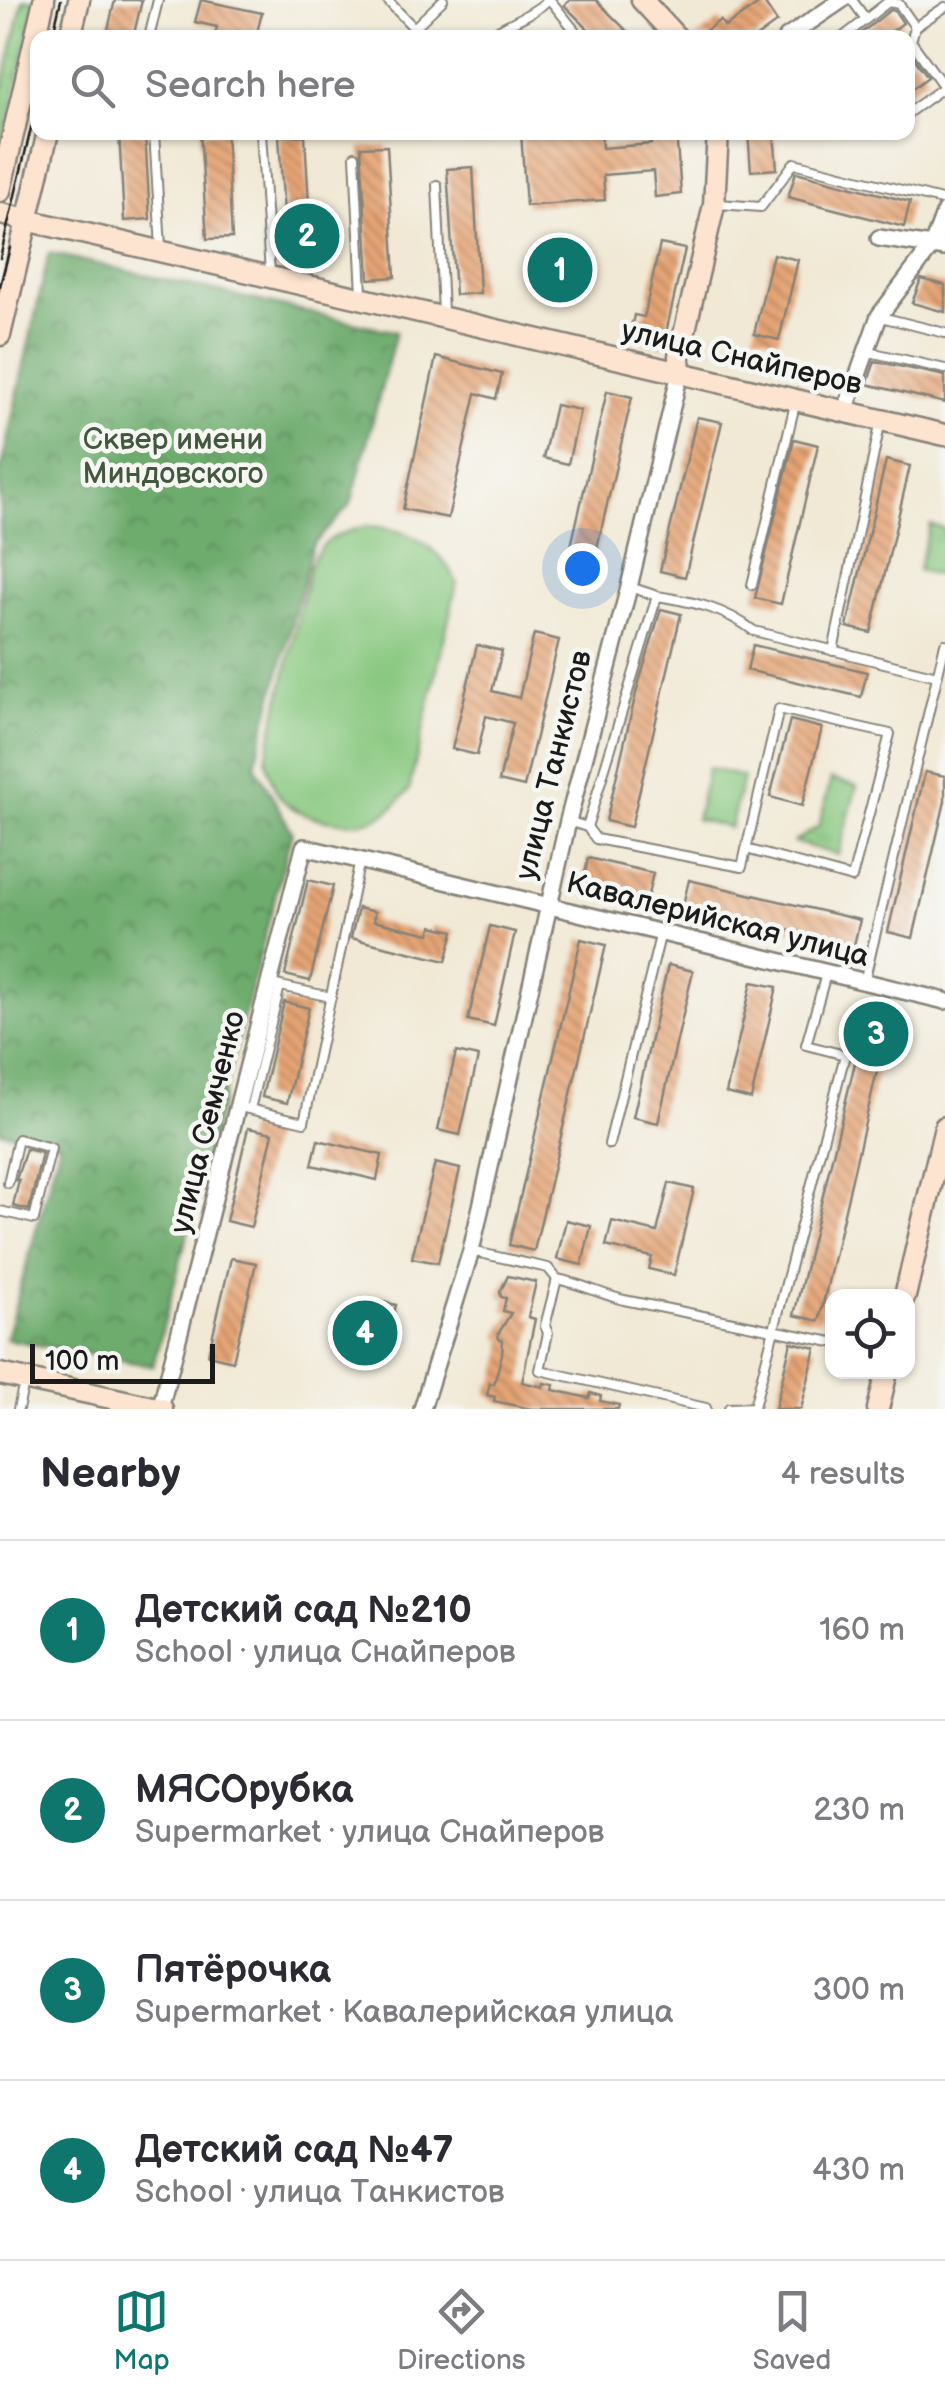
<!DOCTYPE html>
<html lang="en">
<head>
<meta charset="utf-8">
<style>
	:root { --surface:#fff; --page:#f7f7f7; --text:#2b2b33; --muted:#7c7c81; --line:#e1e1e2; --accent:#0f766e }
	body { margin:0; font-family:"Balsamiq Sans",sans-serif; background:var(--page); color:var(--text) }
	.controls { position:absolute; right:30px; bottom:30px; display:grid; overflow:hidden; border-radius:20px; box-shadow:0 2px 8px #0004 }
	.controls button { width:90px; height:90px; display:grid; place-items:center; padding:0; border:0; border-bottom:2px solid var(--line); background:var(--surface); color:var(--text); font:50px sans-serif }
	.scale { position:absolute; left:30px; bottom:25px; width:185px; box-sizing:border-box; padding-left:10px; border:5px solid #1c1c1c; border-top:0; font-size:28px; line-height:35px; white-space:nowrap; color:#1c1c1c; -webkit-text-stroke:8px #f6f6f2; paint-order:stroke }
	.you { position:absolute; left:582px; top:568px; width:35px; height:35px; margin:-25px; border:8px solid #fff; border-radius:50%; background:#1a73e8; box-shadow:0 0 0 15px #1a73e833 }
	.badge { display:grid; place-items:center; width:65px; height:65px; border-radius:50%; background:var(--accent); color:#fff; font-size:32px; font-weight:700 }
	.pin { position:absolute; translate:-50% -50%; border:5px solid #fff; box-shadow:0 2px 10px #0006 }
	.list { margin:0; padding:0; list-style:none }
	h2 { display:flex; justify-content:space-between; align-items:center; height:130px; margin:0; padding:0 40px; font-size:42px }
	h2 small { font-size:32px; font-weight:400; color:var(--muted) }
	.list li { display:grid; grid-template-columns:65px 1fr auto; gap:30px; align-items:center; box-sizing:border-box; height:180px; padding:0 40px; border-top:2px solid var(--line) }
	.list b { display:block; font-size:38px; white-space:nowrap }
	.list p { margin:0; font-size:32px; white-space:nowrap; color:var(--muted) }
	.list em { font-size:32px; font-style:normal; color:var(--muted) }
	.icon { flex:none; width:55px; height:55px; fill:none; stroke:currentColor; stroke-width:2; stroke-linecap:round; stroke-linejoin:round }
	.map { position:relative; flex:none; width:945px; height:1409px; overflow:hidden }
	.search { position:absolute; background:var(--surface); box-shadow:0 2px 8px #0004; left:30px; right:30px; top:30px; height:110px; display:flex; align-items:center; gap:25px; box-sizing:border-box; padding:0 35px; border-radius:20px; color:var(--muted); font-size:38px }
	.sheet { height:850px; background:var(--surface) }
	nav { display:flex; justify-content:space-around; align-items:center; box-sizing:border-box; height:140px; border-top:2px solid var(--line); background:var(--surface); font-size:28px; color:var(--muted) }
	nav a { display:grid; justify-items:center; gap:5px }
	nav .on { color:var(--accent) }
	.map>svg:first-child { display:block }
</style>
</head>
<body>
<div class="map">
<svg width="945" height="1409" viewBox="0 0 945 1409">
	<defs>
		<pattern id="grass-dots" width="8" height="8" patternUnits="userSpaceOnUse" patternTransform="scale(2.5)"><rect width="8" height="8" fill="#88c87f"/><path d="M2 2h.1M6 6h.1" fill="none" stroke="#75ab6d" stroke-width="1.8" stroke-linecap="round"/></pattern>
		<pattern id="forest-crowns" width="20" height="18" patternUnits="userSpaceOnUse" patternTransform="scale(2.5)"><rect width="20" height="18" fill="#6eac6e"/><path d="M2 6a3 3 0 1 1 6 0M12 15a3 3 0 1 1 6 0" fill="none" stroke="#5a8b5a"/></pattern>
		<pattern id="park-tufts" width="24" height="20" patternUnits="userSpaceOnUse" patternTransform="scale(2.5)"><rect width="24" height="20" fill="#88c87f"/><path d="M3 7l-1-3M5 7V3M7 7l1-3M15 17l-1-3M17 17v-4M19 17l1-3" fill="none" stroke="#75ab6d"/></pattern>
		<pattern id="building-back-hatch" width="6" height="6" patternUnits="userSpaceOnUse" patternTransform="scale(2.5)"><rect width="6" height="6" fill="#e5a475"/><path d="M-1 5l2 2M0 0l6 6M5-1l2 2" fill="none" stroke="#b9855f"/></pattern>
	</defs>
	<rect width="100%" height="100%" fill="#f6f6f2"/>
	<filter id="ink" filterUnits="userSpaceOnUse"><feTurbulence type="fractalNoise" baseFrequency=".01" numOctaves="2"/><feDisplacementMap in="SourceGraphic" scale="20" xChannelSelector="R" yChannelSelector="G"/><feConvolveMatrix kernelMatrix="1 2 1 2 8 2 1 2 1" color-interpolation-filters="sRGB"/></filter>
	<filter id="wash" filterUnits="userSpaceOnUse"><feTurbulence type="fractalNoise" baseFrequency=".0048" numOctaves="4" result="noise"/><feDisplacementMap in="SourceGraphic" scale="40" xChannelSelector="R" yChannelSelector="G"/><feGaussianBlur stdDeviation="2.25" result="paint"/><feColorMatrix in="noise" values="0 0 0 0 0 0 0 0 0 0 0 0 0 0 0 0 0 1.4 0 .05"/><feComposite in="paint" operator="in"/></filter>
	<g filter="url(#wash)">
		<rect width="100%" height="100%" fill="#f1e9d5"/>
		<!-- grass -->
		<path fill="url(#grass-dots)" stroke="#52724e" stroke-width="2.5" d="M23,0h13l-36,157v-58z"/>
		<!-- forest -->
		<path fill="url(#forest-crowns)" stroke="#456445" stroke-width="2.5" d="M49,253l347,79 -45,172 -39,42 -57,219 37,67 -139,534 -147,-27 54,-196 -60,-12v-659z"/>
		<!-- park -->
		<g fill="url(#park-tufts)" stroke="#52724e" stroke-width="2.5">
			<path d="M930,525l15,4v48l-27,-7z"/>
			<path d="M831,779l26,7 -19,69 -44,-13 25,-16z"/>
		</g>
		<!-- garden -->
		<g fill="#88c87f" stroke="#52724e" stroke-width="2.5">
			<path d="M367,526c41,2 72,19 90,57l-48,207c-9,10 -18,21 -30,27 -25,12 -72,3 -93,-14 -13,-11 -16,-29 -20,-44l44,-194c12,-27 30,-32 57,-39z"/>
			<path d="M708,768l35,9 -13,51 -34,-9z"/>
		</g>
		<g id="blocks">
			<!-- building -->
			<g fill="url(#building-back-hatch)">
				<path d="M115,0h27l-9,38h-27z"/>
				<path d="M201,0l61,13 -6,23 -16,-4 -2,6h-24l3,-11 -22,-5z"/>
				<path d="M570,0h26l31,31 -7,7h-23l-33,-33z"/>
				<path d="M763,1l14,21 -22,16h-59l24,-18 5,7z"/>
				<path d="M890,10l5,1 8,12 -20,15h-28z"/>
				<path d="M914,58l14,19 -20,15v-30z"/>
				<path d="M119,132h26l5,87 -26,2z"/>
				<path d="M200,132h26l6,106 -25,1z"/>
				<path d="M521,132h80l1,16 49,-4v-12h25l5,62 -26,3 -2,-26 -50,4 2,25 -79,6z"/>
				<path d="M748,132h26l3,37 -26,2z"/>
				<path d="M305,135l7,124 -25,2 -8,-125z"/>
				<path d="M387,146l8,131 -26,2 -8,-132z"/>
				<path d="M473,167l7,126 -25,2 -8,-126z"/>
				<path d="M796,172l114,30 -6,25 -116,-30z"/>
				<path d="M660,244l25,5 -22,97 -34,-8 5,-23 10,2z"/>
				<path d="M773,254l25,6 -19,80 -25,-6z"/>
				<path d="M537,258l47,10 -6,25 -46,-10z"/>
				<path d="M921,279l24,6v27l-33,-9z"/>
				<path d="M436,357l66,17 -6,25 -20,-6 -28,125 -45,-9z"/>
				<path d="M875,361l70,15v27l-78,-19z"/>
				<path d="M607,391l25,6 -39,168 -25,-6z"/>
				<path d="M555,405l25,5 -12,54 -25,-6z"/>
				<path d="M697,417l25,5 -37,155 -25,-6z"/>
				<path d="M794,439l24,6 -37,159 -26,-6z"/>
				<path d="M886,460l24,6 -39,167 -24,-6z"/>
				<path d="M661,609l20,5 -50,213 -25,-6 31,-132z"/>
				<path d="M534,634l25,6 -35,147 -25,-6 14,-58 -27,-7 -9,39 -25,-6 25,-104 25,6 -10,40 27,7z"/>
				<path d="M753,645l114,27 -6,25 -114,-27z"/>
				<path d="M790,720l32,8 -20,78 -32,-9z"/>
				<path d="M925,772l20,4v25l-32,137 -25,-6z"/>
				<path d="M588,858l65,15 -6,26 -64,-15z"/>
				<path d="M308,880l25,6 -23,95 -25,-6z"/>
				<path d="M689,880l171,40 -6,25 -171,-40z"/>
				<path d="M358,908l17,4 -2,9 57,13 2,-8 22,5 -8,30 -95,-23z"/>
				<path d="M490,926l25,6 -21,94 -26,-6z"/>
				<path d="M581,939l25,6 -72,306 -25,-6z"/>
				<path d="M668,965l25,6 -35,152 -25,-6z"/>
				<path d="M752,982l25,5 -26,112 -25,-6z"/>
				<path d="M284,1002l25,6 -22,95 -25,-6z"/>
				<path d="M855,1014l44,11 -8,34 -11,-1 -61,263 -25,-6 66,-273 -12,-7z"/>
				<path d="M456,1052l22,5 -18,78 -22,-5z"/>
				<path d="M248,1128l25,5 -22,94 -25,-6z"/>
				<path d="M318,1140l64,15 -5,25 -65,-15z"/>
				<path d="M26,1149l16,4 -13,57 -16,-4 6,-26h-3z"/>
				<path d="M435,1163l25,6 -22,94 -26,-5z"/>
				<path d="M669,1183l25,6 -20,86 -25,-6 3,-12 -46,-11 6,-25 45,11z"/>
				<path d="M566,1220l25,6 -9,39 -25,-6z"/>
				<path d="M231,1258l25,5 -23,98 -25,-6z"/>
				<path d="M508,1276l28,6 -8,35 7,2 -13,63 21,5 1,-4 10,2 -1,5 36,8 2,-5 10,3 -1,5 19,4 -1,4h-87l-37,-8 1,-4 -8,-2 3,-12 4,1 8,-30 1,-14 -4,-1 -1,-5 13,-21 -8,-2 3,-13 -5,-1 -1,-5z"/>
				<path d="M371,1299l25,6 -12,51 -25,-6z"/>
				<path d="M791,1342l25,6 -15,61h-26z"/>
			</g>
		</g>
	</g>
	<g filter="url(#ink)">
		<use href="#blocks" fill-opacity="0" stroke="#868278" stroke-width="2.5"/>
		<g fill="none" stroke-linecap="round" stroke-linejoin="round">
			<defs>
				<g id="lane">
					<path d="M387,0l27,28 29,-28"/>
					<path d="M550,0l31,38"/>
					<path d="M852,0l13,18"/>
					<path d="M149,38l9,-38"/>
					<path d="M485,38c21,-15 45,-21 63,-38"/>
					<path d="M842,38l46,-36 11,2 16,23"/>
					<path d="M908,113l36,-26 -33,-46 4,-14 30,-20"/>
					<path d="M154,132l7,116"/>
					<path d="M261,132l9,141"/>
					<path d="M355,156l7,138"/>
					<path d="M437,185l6,128"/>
					<path d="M718,204l43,3 33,-44 151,38"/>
					<path d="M881,317l64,16"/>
					<path d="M865,351l80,18"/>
					<path d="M752,585l44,-185"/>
					<path d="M657,596c37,6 67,12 97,35l183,45"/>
					<path d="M833,651l48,-231"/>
					<path d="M568,821l19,6 70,-231 -27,-9"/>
					<path d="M587,827l9,12 146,28 37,-158 111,25 -38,144 -106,-29"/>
					<path d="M864,982l81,-338"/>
					<path d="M276,985l55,12"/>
					<path d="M240,1107l64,15 56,-262"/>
					<path d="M250,1109l30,-123"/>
					<path d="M609,1144l52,-212"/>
					<path d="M0,1211l34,8 17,-71 -33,-9 -10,44"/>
					<path d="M471,1251l77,17 9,11c25,5 43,15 67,21l208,42"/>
					<path d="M557,1279l-12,47 3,7 -8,37 166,38"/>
					<path d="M729,1408l25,-1 91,-352 -39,-10 20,-71"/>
					<path d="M18,1409l6,-26"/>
				</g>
				<g id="street">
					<path d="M786,38l56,-38"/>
					<path d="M879,238l66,10"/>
					<path d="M845,411l34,-95 53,-70 13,-35"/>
					<path d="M160,1409l144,-562 641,154"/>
					<path d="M422,1409l49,-158 97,-430 61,-234 51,-214"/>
				</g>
				<g id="secondary">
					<path d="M642,0l35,38"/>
					<path d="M70,38l9,-38"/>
					<path d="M0,191l44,-191"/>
					<path d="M1,214l944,221"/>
					<path d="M0,335l48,-203"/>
					<path d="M680,373l-1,-17 35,-151 4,-73"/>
					<path d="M905,1296l40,-169"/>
					<path d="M0,1374l162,35"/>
					<path d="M878,1409l9,-37"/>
				</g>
			</defs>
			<!-- lane casing -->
			<use href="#lane" stroke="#868278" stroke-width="12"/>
			<!-- street casing -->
			<use href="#street" stroke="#868278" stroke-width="20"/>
			<!-- secondary casing -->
			<use href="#secondary" stroke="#868278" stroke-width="25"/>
			<!-- lane -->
			<use href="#lane" stroke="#fff" stroke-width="8"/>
			<!-- street -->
			<use href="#street" stroke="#fff" stroke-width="15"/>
			<!-- secondary -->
			<use href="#secondary" stroke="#fde4d0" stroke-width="20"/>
			<!-- tram -->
			<g stroke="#1c1c1c" stroke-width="2.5">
				<path d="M52,38l9,-38"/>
				<path d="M0,258l38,-159"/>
				<path d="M0,286l10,-38"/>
			</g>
		</g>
	</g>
	<g text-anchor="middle" stroke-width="9" stroke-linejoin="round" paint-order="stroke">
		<!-- street labels -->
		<g font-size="30" fill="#1c1c1c" stroke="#f6f6f2">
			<text transform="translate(742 357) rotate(13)" y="10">улица Снайперов</text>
			<text transform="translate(553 765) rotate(-76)" y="10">улица Танкистов</text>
			<text transform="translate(718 919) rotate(14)" y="10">Кавалерийская улица</text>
			<text transform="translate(207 1122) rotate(-76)" y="10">улица Семченко</text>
		</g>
		<!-- park labels -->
		<g font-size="30" fill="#42583f" stroke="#f6f6f2">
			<text x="173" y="449">Сквер имени<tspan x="173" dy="34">Миндовского</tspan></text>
		</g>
	</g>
</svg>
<div class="controls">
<button><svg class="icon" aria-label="locate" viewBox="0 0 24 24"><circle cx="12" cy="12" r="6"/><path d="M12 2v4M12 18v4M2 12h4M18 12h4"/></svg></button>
</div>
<div class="scale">100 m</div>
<div class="you"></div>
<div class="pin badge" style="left:560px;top:270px">1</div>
<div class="pin badge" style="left:307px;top:236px">2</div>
<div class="pin badge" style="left:876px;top:1034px">3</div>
<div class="pin badge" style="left:365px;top:1333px">4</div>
<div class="search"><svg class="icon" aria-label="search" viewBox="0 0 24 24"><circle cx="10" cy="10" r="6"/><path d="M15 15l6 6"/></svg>Search here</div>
</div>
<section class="sheet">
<h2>Nearby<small>4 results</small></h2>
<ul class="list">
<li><span class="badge">1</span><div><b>Детский сад №210</b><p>School · улица Снайперов</p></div><em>160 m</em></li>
<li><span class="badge">2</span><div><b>МЯСОрубка</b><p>Supermarket · улица Снайперов</p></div><em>230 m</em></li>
<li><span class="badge">3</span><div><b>Пятёрочка</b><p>Supermarket · Кавалерийская улица</p></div><em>300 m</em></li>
<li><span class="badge">4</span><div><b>Детский сад №47</b><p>School · улица Танкистов</p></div><em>430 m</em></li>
</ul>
</section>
<nav>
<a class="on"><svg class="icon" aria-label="map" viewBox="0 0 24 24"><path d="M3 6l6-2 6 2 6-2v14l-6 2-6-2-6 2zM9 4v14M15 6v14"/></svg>Map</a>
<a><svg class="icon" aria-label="directions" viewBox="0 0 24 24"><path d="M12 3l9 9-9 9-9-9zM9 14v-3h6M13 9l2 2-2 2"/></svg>Directions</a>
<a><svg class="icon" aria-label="saved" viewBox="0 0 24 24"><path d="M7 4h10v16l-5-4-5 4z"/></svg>Saved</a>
</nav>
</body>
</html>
